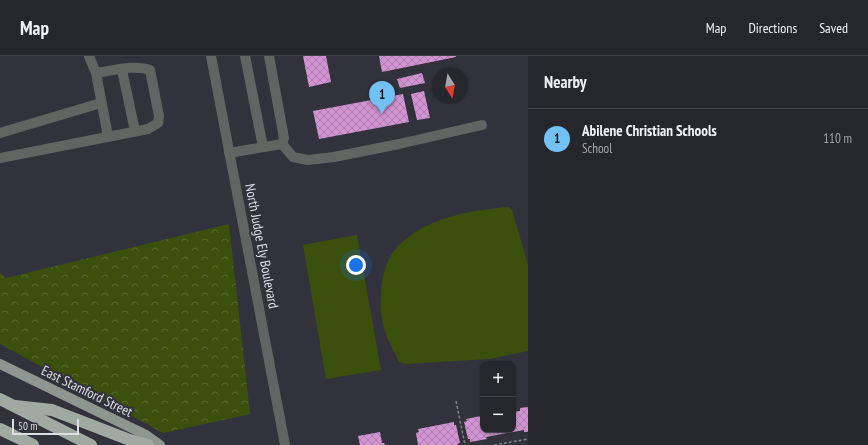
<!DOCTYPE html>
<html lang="en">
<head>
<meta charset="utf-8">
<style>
	:root { --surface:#26262d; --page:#2e2e35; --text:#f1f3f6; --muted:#a4a5aa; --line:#424349; --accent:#72c1f5 }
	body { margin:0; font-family:"PT Sans Narrow",sans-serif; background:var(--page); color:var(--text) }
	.controls { position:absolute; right:12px; bottom:12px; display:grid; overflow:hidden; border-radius:8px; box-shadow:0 1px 3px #0004 }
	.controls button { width:36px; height:36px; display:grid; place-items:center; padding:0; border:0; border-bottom:1px solid var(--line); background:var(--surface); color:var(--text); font:20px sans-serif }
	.compass { position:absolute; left:432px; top:12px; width:36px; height:36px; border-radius:50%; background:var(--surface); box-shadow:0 1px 3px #0004; rotate:169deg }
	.scale { position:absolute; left:12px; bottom:10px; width:67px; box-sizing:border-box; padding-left:4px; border:2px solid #dedee4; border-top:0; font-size:11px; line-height:14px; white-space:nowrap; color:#dedee4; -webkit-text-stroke:3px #32323c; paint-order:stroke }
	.you { position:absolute; left:356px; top:209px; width:14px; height:14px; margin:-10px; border:3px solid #fff; border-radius:50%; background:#1a73e8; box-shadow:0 0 0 6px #1a73e833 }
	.badge { display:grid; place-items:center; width:26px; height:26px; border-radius:50%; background:var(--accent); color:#111; font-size:13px; font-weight:700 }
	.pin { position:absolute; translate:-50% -33px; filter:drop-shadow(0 1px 2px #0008) }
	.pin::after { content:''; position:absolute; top:21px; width:14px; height:12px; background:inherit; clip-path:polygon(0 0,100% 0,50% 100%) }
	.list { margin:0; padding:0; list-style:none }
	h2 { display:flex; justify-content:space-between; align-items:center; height:52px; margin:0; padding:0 16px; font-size:17px }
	h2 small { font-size:13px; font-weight:400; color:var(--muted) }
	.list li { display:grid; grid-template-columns:26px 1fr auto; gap:12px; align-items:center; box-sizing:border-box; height:60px; padding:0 16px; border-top:1px solid var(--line) }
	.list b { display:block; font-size:15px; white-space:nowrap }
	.list p { margin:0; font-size:13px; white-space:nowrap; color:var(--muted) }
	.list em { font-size:13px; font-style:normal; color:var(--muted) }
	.map { position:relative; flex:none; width:528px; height:389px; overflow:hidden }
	header { display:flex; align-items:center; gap:24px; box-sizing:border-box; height:56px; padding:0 20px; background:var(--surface); border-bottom:1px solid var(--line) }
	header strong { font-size:19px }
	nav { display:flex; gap:22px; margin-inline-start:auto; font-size:14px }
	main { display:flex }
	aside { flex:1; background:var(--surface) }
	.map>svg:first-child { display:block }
</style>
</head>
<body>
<header>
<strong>Map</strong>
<nav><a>Map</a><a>Directions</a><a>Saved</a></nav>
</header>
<main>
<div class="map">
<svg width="528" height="389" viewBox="0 0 528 389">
	<defs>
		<pattern id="forest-crowns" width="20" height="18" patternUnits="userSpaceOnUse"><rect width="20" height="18" fill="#3c500e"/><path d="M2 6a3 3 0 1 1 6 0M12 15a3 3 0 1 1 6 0" fill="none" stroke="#586931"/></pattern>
		<pattern id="building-cross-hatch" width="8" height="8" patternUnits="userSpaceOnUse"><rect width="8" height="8" fill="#d193d2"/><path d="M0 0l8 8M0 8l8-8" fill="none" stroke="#ae7fae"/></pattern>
	</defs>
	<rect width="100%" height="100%" fill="#32323c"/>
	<!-- forest -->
	<path fill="url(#forest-crowns)" d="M229,168l21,190 -87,19 -163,-89v-71l6,5z"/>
	<!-- pitch -->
	<g fill="#3c500e">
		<path d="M509,151l3,3 16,55v86l-39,8 -84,5 -6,-2c-4,-10 -11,-20 -14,-31 -4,-12 -5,-23 -4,-36 0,-17 6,-40 20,-52 29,-26 70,-33 108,-36z"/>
		<path d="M357,179l24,135 -55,9 -23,-134z"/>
	</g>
	<!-- building -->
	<g fill="url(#building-cross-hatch)">
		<path d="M303,0h23l5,26 -22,5z"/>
		<path d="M379,0h77v1l-74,15z"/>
		<path d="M422,17l3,10 -25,5 -3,-9z"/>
		<path d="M424,35l6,27 -13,2 -6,-26z"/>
		<path d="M403,38l6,28 -90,17 -6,-28z"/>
		<path d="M528,351v25h-4v-2l-38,7 1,2 -17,3v-3h-2l-4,-17 3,-1 -1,-2 15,-3 1,2 1,-1v13h30v-18l7,-1v-3z"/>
		<path d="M454,366v3h2l4,18 -3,1 1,1h-40l-2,-12 3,-1 -1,-3z"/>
		<path d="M380,376l2,11h2l1,2h-25l-2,-9z"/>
	</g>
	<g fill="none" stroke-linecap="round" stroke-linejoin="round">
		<!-- path -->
		<g stroke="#82828a" stroke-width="1.5" stroke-dasharray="3 2" stroke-linecap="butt">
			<path d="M456,345l9,44"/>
			<path d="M494,389l34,-6"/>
		</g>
		<!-- minor -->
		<g stroke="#616562" stroke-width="10">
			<path d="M89,0l7,17 12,63"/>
			<path d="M211,0l74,389"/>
			<path d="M245,0l18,91"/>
			<path d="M122,14l13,61"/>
			<path d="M0,77l101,-30"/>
			<path d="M282,88l11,13 15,3 26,-3 65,-13 83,-19"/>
			<path d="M229,97l53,-9 2,-6 -15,-82"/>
			<path d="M0,102l148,-29 10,-6 1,-7 -9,-46c-16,-6 -38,1 -54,3"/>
		</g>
		<!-- major -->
		<path stroke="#8d968f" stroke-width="10" d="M0,308l146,71 14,10"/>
		<!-- highway -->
		<g stroke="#9faaa1" stroke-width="12">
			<path d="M0,343l91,46"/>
			<path d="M15,350l37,4 78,30 18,5"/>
			<path d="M0,373l33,16"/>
		</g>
	</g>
	<g text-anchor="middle" stroke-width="4" stroke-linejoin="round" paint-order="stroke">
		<!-- street labels -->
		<g font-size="14" fill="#dedee4" stroke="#32323c">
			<text transform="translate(262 190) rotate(79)" y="5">North Judge Ely Boulevard</text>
			<text transform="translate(87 335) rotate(26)" y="5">East Stamford Street</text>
		</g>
	</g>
</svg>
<div class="controls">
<button>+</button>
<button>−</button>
</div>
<svg class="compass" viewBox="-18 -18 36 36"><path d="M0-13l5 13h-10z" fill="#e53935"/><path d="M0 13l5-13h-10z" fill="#a4a5aa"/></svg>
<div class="scale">50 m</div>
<div class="you"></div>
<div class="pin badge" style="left:382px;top:58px">1</div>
</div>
<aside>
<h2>Nearby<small></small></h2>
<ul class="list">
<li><span class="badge">1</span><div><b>Abilene Christian Schools</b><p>School</p></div><em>110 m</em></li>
</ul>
</aside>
</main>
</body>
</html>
